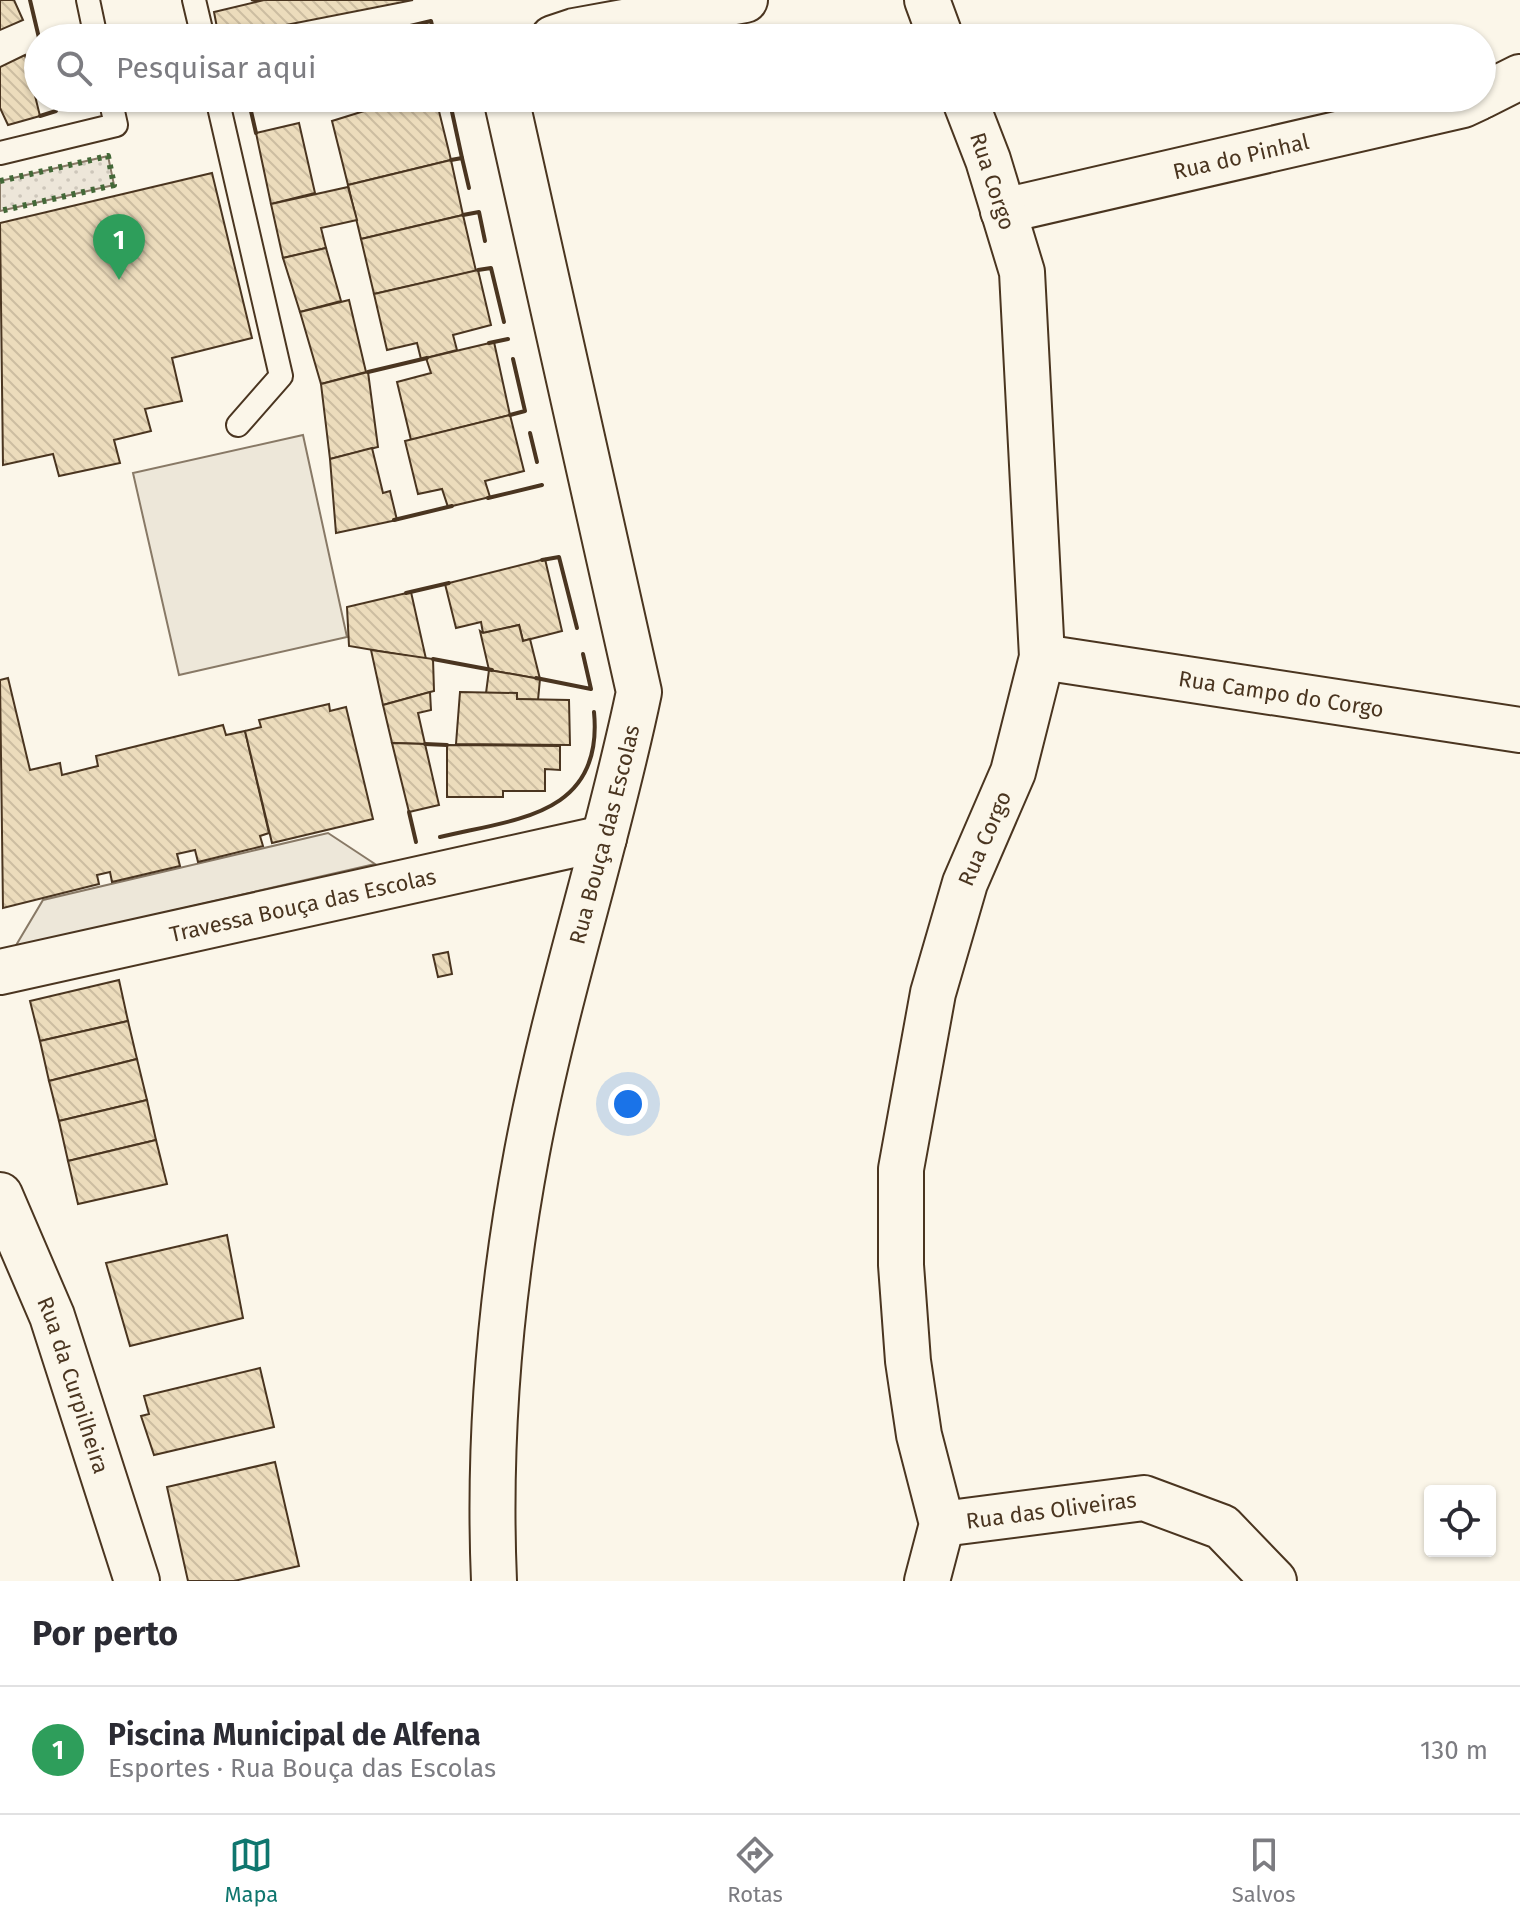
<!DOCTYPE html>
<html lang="pt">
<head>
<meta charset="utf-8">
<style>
	:root { --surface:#fff; --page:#f2f2f3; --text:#2b2b33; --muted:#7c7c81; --line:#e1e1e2; --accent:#0f766e }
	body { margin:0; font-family:"Fira Sans",sans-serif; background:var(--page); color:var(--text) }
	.controls { position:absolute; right:24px; bottom:24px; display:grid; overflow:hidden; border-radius:8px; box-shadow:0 2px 6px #0004 }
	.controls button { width:72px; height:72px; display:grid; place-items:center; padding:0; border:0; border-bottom:2px solid var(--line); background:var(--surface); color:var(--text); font:40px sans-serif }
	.you { position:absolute; left:628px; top:1104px; width:28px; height:28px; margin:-20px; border:6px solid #fff; border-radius:50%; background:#1a73e8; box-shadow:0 0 0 12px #1a73e833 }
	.badge { display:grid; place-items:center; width:52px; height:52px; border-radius:50%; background:var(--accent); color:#fff; font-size:26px; font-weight:700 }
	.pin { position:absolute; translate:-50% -66px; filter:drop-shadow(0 2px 4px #0008) }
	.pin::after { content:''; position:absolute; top:42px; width:28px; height:24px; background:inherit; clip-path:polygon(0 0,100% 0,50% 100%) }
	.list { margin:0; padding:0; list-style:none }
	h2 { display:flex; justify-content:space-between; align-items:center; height:104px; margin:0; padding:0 32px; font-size:34px }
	h2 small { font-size:26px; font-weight:400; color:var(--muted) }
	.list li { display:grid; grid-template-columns:52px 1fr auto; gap:24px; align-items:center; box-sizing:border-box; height:128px; padding:0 32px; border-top:2px solid var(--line) }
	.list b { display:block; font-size:30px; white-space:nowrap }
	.list p { margin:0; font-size:26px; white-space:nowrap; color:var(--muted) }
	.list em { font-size:26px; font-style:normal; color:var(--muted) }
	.icon { flex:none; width:44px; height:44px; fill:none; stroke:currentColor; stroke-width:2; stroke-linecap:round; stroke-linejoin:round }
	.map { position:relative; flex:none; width:1520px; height:1581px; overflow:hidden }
	.search { position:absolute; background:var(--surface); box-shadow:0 2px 6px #0004; left:24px; right:24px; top:24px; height:88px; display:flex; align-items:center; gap:20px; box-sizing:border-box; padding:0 28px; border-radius:44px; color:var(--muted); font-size:30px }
	.sheet { height:232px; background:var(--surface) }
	nav { display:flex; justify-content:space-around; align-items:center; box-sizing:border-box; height:112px; border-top:2px solid var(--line); background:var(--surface); font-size:22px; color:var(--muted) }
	nav a { display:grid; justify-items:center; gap:4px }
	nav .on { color:var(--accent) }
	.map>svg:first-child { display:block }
</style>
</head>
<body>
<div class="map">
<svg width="1520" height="1581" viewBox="0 0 1520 1581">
	<defs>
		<pattern id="grass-dots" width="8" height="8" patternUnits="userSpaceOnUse" patternTransform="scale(2)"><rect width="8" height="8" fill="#ede6d9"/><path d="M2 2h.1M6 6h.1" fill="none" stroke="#cdc6ba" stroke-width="1.8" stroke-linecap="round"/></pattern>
		<pattern id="building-back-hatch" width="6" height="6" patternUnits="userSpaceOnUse" patternTransform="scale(2)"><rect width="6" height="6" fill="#ecdcbc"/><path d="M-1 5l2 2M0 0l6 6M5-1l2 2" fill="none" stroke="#ccbda1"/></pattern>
	</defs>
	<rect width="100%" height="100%" fill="#fbf6e9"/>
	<!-- grass -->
	<path fill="url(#grass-dots)" stroke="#887966" stroke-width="2" d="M108,156l6,29 -114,26v-30z"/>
	<!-- parking -->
	<g fill="#ede7d9" stroke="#887966" stroke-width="2">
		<path d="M303,435l44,202 -168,38 -46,-202z"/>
		<path d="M328,833l47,31 -360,83 28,-47z"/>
	</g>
	<!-- building -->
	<g fill="url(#building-back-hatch)" stroke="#4a3520" stroke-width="2">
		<path d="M0,0h14l9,20 -23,10z"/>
		<path d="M251,0h65l-33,9z"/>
		<path d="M264,0h149l-194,38 -5,-26z"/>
		<path d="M25,55l15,61 -32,9 -8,-17v-41z"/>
		<path d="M406,98h34l2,5h-5l14,57 -103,25 -16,-64z"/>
		<path d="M299,123l16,70 -44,11 -15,-71z"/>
		<path d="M451,160l12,55 -102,24 -13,-54z"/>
		<path d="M212,173l40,165 -80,20 10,43 -37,8 6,22 -37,9 6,23 -61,13 -6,-22 -50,11 -3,-242z"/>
		<path d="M348,187l9,33 -36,8 5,20 -43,10 -12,-54z"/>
		<path d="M463,215l13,56 -102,23 -13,-55z"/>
		<path d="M326,248l15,53 -41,11 -17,-54z"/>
		<path d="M478,270l13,55 -38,10 4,15 -31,8 -5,1 -4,-16 -30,7 -13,-56z"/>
		<path d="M349,300l17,72 -45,12 -21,-72z"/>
		<path d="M494,342l16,73 -99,25 -14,-58 34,-9 -5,-15z"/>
		<path d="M368,372l10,75 -48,12 -9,-75z"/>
		<path d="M510,415l14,56 -39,10 5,16 -42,10 -6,-18 -24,5 -13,-53z"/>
		<path d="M372,448l11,45 7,-2 7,29 -61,13 -6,-74z"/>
		<path d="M545,559l17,72 -39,10 -4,-16 -36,8 -2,-11 -25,6 -11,-44z"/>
		<path d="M411,592l15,67 -77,-13 -2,-39z"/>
		<path d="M519,625l4,16 7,-2 10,40 -51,-9 -9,-39 3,2z"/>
		<path d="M371,650l62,9 1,32 -51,14z"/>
		<path d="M489,670l51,9 -2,21 -21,-1v-6h-31z"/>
		<path d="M8,678l22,92 30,-7 2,12 36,-9 -2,-10 127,-31 3,10 19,-4 24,102 -9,3 3,10 -65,16 -3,-12 -18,4 3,12 -68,16 -2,-10 -13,3 2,9 -96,24 -3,-228z"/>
		<path d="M430,692l1,18 -13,3 7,31 -33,-1 -9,-38z"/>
		<path d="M460,692l57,1v6l52,1 1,45 -114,-1z"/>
		<path d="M329,704l1,7 16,-4 27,112 -101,24 -27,-112 16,-4 -2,-7z"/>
		<path d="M392,743l33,1 14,61 -30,7z"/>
		<path d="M447,745l113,1v24l-15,-1v22h-42v6h-56z"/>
		<path d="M448,952l4,22 -14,3 -5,-22z"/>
		<path d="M119,980l9,41 -88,20 -10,-40z"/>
		<path d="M128,1021l9,38 -88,22 -9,-40z"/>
		<path d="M137,1059l10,41 -88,21 -10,-40z"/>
		<path d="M147,1100l9,40 -88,21 -9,-40z"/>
		<path d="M156,1140l11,44 -89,20 -10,-43z"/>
		<path d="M227,1235l16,83 -113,28 -24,-83z"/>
		<path d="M260,1368l14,59 -120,28 -13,-39 8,-2 -5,-18z"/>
		<path d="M275,1462l24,104 -65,15h-46l-21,-94z"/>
	</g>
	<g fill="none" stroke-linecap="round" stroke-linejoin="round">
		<defs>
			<g id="service">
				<path d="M88,0l8,38"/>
				<path d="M194,0l9,38"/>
				<path d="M217,98l64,278 -43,49"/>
				<path d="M0,153l116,-28 -6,-27"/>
			</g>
			<g id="minor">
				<path d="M927,0l14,38"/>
				<path d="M553,38l21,-7 171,-31"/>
				<path d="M1482,96l38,-19"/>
				<path id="s1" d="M1003,211l460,-106 15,-7"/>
				<path id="s2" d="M1042,657l478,73"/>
				<path id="s3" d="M0,972l604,-134"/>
				<path id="s4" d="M0,1195l52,121 85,265"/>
				<path id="s5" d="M942,1524l202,-26 78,29 52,54"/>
				<path id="s6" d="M494,1581c-6,-141 7,-290 33,-429 29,-155 80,-306 112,-460l-133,-594"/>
				<path id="s7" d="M927,1581l15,-57 -23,-89 -11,-74 -7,-96v-96l32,-176 32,-110 48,-111 29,-115 -20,-385 -34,-112 -24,-62"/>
			</g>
		</defs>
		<!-- service casing -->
		<use href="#service" stroke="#4a3520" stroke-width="26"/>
		<!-- minor casing -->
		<use href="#minor" stroke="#4a3520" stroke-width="48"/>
		<!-- service -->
		<use href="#service" stroke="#fbf6e9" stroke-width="22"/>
		<!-- minor -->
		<use href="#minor" stroke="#fbf6e9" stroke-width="44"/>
		<!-- hedge -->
		<path stroke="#436837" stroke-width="6" stroke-dasharray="4 6" stroke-linecap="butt" d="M0,181l108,-25 6,29 -114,26"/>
		<!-- wall -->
		<g stroke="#4a3520" stroke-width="4">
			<path d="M30,0l9,38"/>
			<path d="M360,38l71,-17 4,17"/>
			<path d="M248,98l8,35"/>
			<path d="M449,98l13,60"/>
			<path d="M40,116l16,-5 -3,-13"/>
			<path d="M451,160l11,-2 7,30"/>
			<path d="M463,215l16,-3 6,29"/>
			<path d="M478,270l13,-2 13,54"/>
			<path d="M489,343l19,-4"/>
			<path d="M368,372l59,-14"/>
			<path d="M510,415l15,-4 -12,-52"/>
			<path d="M530,433l7,29"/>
			<path d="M488,498l54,-13"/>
			<path d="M394,520l58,-14"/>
			<path d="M542,560l17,-3 18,71"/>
			<path d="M406,593l43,-10"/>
			<path d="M433,659l59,11"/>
			<path d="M536,678l55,11 -8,-35"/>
			<path d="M425,744l22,1"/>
			<path d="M409,812l7,30"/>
			<path d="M440,837c75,-18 164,-21 154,-125"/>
		</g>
	</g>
	<g text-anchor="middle" stroke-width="6" stroke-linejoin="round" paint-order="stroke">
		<!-- street labels -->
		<g font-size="22" fill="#4a3520" stroke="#fbf6e9">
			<text dy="8" stroke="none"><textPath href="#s1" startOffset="244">Rua do Pinhal</textPath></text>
			<text transform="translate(993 181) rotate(72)" y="8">Rua Corgo</text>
			<text dy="8" stroke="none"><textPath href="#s2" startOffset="242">Rua Campo do Corgo</textPath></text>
			<text dy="8" stroke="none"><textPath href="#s6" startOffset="758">Rua Bouça das Escolas</textPath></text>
			<text dy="8" stroke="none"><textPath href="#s7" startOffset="760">Rua Corgo</textPath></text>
			<text dy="8" stroke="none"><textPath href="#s3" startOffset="310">Travessa Bouça das Escolas</textPath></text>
			<text dy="8" stroke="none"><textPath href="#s4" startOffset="204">Rua da Curpilheira</textPath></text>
			<text dy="8" stroke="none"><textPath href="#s5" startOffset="110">Rua das Oliveiras</textPath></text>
		</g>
	</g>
</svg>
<div class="controls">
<button><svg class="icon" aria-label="locate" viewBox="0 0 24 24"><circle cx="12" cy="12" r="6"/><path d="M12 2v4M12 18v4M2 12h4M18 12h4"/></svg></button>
</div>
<div class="you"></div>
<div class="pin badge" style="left:119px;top:280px;background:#2e9e5b">1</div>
<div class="search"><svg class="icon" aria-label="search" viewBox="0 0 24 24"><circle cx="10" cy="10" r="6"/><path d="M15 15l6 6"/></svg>Pesquisar aqui</div>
</div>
<section class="sheet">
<h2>Por perto<small></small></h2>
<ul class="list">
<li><span class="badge" style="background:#2e9e5b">1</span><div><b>Piscina Municipal de Alfena</b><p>Esportes · Rua Bouça das Escolas</p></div><em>130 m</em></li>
</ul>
</section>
<nav>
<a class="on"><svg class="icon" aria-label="map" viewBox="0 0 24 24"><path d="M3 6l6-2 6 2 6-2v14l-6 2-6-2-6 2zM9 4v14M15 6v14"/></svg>Mapa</a>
<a><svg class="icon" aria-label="directions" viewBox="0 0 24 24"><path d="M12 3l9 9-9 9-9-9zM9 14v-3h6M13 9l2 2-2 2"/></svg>Rotas</a>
<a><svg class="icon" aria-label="saved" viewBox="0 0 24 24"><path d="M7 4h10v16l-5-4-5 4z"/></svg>Salvos</a>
</nav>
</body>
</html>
